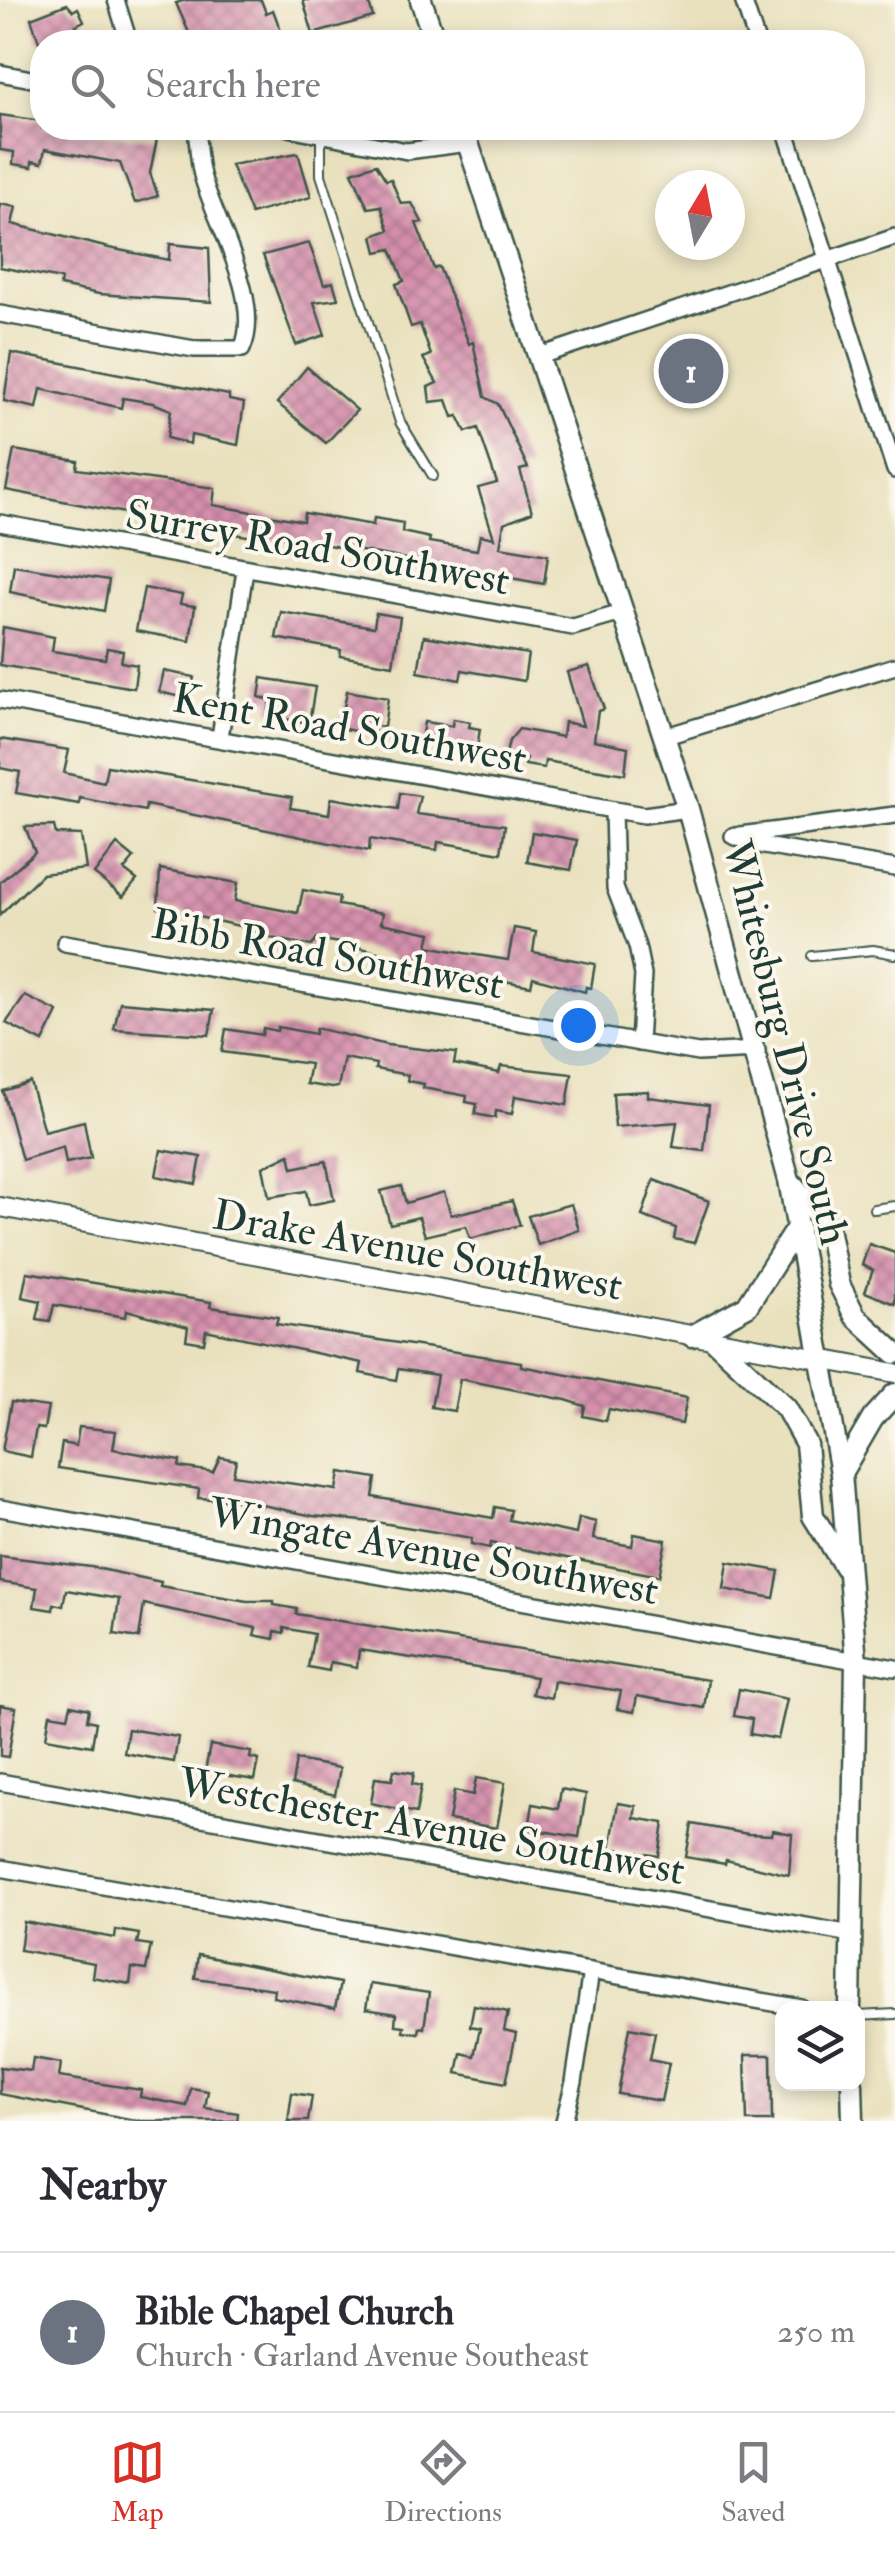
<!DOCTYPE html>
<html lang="en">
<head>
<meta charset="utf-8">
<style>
	:root { --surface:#fff; --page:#f7f7f7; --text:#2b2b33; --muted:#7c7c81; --line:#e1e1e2; --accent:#d93025 }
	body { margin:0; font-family:"IM FELL Double Pica",serif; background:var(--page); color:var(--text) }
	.controls { position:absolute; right:30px; bottom:30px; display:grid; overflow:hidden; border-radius:20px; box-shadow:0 5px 15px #0003 }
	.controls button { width:90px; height:90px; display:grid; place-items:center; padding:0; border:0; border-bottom:2px solid var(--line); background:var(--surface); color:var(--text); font:50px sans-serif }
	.compass { position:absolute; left:655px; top:170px; width:90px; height:90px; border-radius:50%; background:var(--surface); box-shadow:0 5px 15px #0003; rotate:10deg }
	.you { position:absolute; left:578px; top:1025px; width:35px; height:35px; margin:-25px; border:8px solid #fff; border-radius:50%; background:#1a73e8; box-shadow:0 0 0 15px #1a73e833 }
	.badge { display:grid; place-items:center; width:65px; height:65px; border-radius:50%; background:var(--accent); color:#fff; font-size:32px; font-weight:700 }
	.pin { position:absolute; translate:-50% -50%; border:5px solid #fff; box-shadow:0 2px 10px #0006 }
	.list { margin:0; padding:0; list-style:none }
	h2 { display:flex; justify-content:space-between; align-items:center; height:130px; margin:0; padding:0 40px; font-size:42px }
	h2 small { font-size:32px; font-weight:400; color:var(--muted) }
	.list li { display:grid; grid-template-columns:65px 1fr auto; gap:30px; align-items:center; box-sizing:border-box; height:160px; padding:0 40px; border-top:2px solid var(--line) }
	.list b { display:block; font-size:38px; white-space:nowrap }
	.list p { margin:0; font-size:32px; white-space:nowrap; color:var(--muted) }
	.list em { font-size:32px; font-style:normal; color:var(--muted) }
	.icon { flex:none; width:55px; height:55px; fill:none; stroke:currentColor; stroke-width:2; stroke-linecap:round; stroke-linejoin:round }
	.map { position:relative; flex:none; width:895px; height:2121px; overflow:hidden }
	.search { position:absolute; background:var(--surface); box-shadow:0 5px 15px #0003; left:30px; right:30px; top:30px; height:110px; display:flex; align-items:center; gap:25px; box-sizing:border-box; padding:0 35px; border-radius:40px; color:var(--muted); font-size:38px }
	.sheet { height:290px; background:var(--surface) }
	nav { display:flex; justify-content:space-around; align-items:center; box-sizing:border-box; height:140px; border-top:2px solid var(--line); background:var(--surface); font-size:28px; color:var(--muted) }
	nav a { display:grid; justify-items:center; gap:5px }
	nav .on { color:var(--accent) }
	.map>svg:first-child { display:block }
</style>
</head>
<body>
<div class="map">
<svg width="895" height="2121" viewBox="0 0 895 2121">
	<defs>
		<pattern id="building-cross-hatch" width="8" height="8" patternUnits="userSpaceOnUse" patternTransform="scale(2.5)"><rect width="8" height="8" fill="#d58fac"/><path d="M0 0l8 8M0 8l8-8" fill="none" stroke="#ac768d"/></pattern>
	</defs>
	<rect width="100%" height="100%" fill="#fbf7ec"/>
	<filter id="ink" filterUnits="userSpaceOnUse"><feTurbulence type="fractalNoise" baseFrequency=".01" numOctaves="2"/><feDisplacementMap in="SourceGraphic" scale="20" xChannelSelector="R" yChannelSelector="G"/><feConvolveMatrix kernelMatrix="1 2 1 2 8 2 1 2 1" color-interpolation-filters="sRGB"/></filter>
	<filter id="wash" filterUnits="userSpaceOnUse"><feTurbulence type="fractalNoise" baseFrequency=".0048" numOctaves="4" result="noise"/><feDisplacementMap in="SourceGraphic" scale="40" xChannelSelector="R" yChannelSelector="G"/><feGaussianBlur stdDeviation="2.25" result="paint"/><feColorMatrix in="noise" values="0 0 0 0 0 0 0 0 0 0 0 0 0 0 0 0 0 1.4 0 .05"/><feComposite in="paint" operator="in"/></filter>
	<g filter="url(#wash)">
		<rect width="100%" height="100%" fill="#e9e1be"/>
		<g id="blocks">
			<!-- building -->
			<g fill="url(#building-cross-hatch)">
				<path d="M186,0h75l5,13 7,-3 12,32h-92l-17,-39z"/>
				<path d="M303,0h65l5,17 -60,17z"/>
				<path d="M67,4l6,7 5,-3 6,13 -8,4 6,17h-43l-8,-24z"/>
				<path d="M0,115l42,6v7l115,11 -7,34 8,23 -23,7 -15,-40 -75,-14 -3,14 -10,-2v6l-19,-3 1,-12 -14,-2z"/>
				<path d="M298,153l13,44 -60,17 -20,-49z"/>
				<path d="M376,164l10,16 5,-1 10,25 11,-1 10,19 -6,1 18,46 5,-2 30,77 4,-2 12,55 13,7 30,64 -8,2 12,42 -28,11 -4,24 48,8 -4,29 -266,-48 -1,5 -54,-9 -217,-42 8,-40 64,11 -1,8 138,19 -2,17 90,16 1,-8 69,12 1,-7 29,5 -1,9 28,6 -1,4 48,8 3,-15 14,3 -16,-50 19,-5 -19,-55 -12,4 -8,-16 -5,1 -6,-17 -17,2 -2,-15 9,-4 -14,-25 8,-3 -11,-31 -9,3 -15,-43 8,-3 -13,-32 -14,3 -4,-16 16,-6 -8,-24 -13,2 -16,-36z"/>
				<path d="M0,204l16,3 -4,17 97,24 60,12 1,-16 39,4 2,54 -112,-8 -39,-8 1,-7 -61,-12z"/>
				<path d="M309,243l15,42 9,-3 5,17 -24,3 11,33 -29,10 -33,-90z"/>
				<path d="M11,353l218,42v5l15,3 -6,42 -47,-10 -1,9 -23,-6 4,-28 -18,-7 -30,-5 -2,10 -80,-19 -4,19 -33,-7z"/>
				<path d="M307,367l50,43 -31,33 -49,-40z"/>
				<path d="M14,565l95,15 -5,31 -94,-19z"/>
				<path d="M144,588l38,7 -2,9 15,2 -5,35 -54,-10z"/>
				<path d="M281,612l93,15 2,-14 24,4 -7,48 -53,-9 1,-6 -65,-12z"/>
				<path d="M3,627l51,10 -2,14 53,8 2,-11 16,3 -2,11 16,3 -3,23 -134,-23z"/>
				<path d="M424,636l104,18 -4,27 -62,-11 -2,10 -42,-8z"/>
				<path d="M589,666l15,43 -6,2 -4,29 34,7 -3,27 -80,-13 -1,7 -19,-3 1,-7 -20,-4 3,-13 10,-12 43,8 2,-15 19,4 -16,-54z"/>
				<path d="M164,671l30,6 -3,22 -32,-7z"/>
				<path d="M262,678l53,9 -5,30 -7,-1v6l-24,-4 1,-6 -11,-2 2,-10 -12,-3z"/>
				<path d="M347,691l41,7 -4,29 -9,-1 -1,9 -34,-7z"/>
				<path d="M453,719l17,3 -1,5 11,2 -3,19 -56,-8 3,-18 28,4z"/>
				<path d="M0,739l69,11 -5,23 40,9 3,-16 185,31 -2,11 39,6 2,-16 67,11 2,-16 20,3 -4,18 89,11 -4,28 -63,-11 -1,8 -67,-11 -1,12 -223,-46 -1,6 -65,-13 -1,6 -63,-11 4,-21 -20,-4z"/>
				<path d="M54,826l2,8 25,1 5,34 -44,5 -42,41v-33l35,-30 -10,-25z"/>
				<path d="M532,832l45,8 -6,30 -44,-8z"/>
				<path d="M117,844l17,14 -10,12 13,10 -14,17 -29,-23z"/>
				<path d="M160,869l78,14 -3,18 63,12 5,-23 36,7 -1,8 45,8 -2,10 50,10 -3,13 36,7 44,7 6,-32 22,4 -3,20 62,12 -4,24 -5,-1 -1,5 -52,-15 -2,9 -139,-26 1,-4 -48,-12 -28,-5 -6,7 -55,-11 1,-5 -99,-22z"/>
				<path d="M25,996l33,16 -15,30 -37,-19z"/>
				<path d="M120,1002l94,8 -5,25 -95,-6z"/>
				<path d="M278,1027l37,7 1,-6 71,17 69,8 -2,11 45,9 2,-7 71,8 -5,31 -52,-9 -3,18 -16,-3 -1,7 -20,-4 2,-10 -11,-2 1,-6 -44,-8 1,-4 -17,-3 1,-6 -33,-6 1,-5 -32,-6 -6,29 -6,1 -26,-4 4,-20 -88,-12 4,-23 36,6 1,-7 14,3z"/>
				<path d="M30,1082l14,49 40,-10 7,37 -25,5 -3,-16 -41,13 -19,-69z"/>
				<path d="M648,1091v6l61,8 -5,46 -31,-4 4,-25 -62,5 -2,-34z"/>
				<path d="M161,1150l40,7 -5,27 -40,-8z"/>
				<path d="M290,1154l3,14 33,-7 8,39 -25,5 -3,-14 -37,6 -6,-30z"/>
				<path d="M654,1180l55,21 -15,42 -20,-4 2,-11 -34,-12z"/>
				<path d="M401,1186l5,17 38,-11 7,23 61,-14 8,24 -50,14 -4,-13 -41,10 -6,-19 -29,7 -9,-33z"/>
				<path d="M571,1204l8,26 -41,15 -10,-29z"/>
				<path d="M869,1244l26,9v51l-30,-12 8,-22 -11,-5z"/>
				<path d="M27,1272l184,30 -1,5 68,10 -2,7 245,38v4l166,32 -5,26 -73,-15 -3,12 -23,-5 2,-10 -19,-6 -106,-21 -6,32 -23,-4 6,-32 -39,-6 -2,11 -36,-7 2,-10 -156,-33 -2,13 -18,-3 2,-13 -61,-17 -1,7 -72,-12 -4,16 -13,-2 4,-18 -19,-4z"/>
				<path d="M11,1402l37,5 -4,22 -8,-1 -5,29 -29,-6z"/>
				<path d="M79,1427l37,4 -3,18 67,12 -1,6 34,5 7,-15 16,3 -3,15 104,15 3,-18 36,6 -3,19 120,21 2,-11 16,3 -2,10 67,14 3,-16 17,4 -3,17 39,7 2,-12 32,6 -7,36 -168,-33 -1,5 -19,-4 1,-6 -90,-15 -69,-7 -69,-15 -46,-3 1,-9 -141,-21 4,-25 14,3z"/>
				<path d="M0,1556l91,11 70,15 -1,4 87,15h27v4l23,4 -1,5 412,66 -4,28 -67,-12 -3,16 -17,-3 4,-18 -67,-10 -3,17 -19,-4 4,-17 -177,-27 -2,17 -27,-5 -1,9 -21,-4 6,-33 -30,-6v5l-9,-2 -1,8 -20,-4 2,-7 -112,-24 -5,34 -25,-4 5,-35 -53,-9 -3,16 -9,-2 -1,6 -19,-3 3,-19 -37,-6z"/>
				<path d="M728,1562l51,9 -5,27 -50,-9z"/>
				<path d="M739,1689l48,10 -9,40 -28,-5 2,-15 -18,-3z"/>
				<path d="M0,1705l16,3 -8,49 -8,-1z"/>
				<path d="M71,1705l18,4 -2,11 9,2 -4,24 -46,-8 4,-24 18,3z"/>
				<path d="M128,1729l50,8 -4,25 -50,-9z"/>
				<path d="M210,1745l41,7 -1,6 9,2 -4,20 -50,-8z"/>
				<path d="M296,1760l44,8 -5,27 -43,-11z"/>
				<path d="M394,1770l20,3 -2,11 9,2 -5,27 -45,-10 4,-25 17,2z"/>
				<path d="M476,1778l29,5 -8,45 -48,-8 5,-29 19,4z"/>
				<path d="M561,1789l25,5 -7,43 -50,-8 4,-25 25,5z"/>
				<path d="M618,1803l18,3 -2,12 30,5 -5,33 -49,-8z"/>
				<path d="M692,1824l56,10 24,1 1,-5 19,4 -3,41 -63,-15 -1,4 -39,-7z"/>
				<path d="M24,1922l91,16 1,-8 23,4 -2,9 14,2 -5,25 -14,-2 -2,16 -38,-7 2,-14 -74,-13z"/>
				<path d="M198,1955l142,28 -5,26 -62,-12 1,-8 -79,-11z"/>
				<path d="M370,1984l59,9 -5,35 -5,-1 -1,6 -15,-2 1,-5 -9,-1 1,-11 -30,-5z"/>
				<path d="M474,2005l34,7 -4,19 12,3 -10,49 -49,-10 4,-20 13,3 6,-28 -10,-2z"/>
				<path d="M630,2027l25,5 -5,27 19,4 -8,38 -43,-7z"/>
				<path d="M745,2055h26l1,66h-25z"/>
				<path d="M33,2058l28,5 -2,14 82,13 -1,7 47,9 4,-18 17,3 -3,17 33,5 -1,8h-97l-140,-27v-27l31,4z"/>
				<path d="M292,2093l20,3 -4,25h-20z"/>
			</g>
		</g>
	</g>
	<g filter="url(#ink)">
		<use href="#blocks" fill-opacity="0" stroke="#3d5649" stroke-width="2.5"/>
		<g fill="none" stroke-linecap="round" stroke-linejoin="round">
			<defs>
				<g id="service">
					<path d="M321,134v41l79,247 33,54"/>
					<path d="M812,956l61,-6 22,4"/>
					<path d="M874,1209l21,-3"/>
					<path d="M858,2016l37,-2"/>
				</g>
				<g id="minor">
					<path d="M116,0l13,42"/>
					<path d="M743,0l14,42"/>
					<path d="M0,73l42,8"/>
					<path d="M288,128l119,23 61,-8"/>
					<path d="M785,128l110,342"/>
					<path d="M0,314l194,35h48c22,-47 -27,-126 -40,-174 -4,-15 -4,-32 -6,-47"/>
					<path d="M537,357l358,-120"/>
					<path d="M0,523l573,104 49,-14"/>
					<path d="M0,700l602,108 42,7 44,-6"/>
					<path d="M220,737l25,-167"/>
					<path d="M663,737l232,-71"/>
					<path d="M613,810l2,78 22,58 6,29 -4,68"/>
					<path d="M740,835l155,-20"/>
					<path d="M733,836l31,10 131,22"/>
					<path d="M65,943l633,110 59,-3"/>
					<path d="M0,1508l895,160"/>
					<path d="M0,1782l851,152"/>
					<path d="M0,1868l802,140"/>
					<path d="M564,2121l10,-39 17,-111"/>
				</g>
				<path id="tertiary" d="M0,1207l895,166"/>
				<g id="secondary">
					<path d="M421,0l14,42"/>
					<path d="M463,128l225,681 101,371 52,293 15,189 -6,346"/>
					<path d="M793,1185l35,43 11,56 16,32 40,37"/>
					<path d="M692,1336l55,-30 51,-80"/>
					<path d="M714,1340l72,68 20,36 7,72 32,51"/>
					<path d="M841,1473l32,-55 22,-24"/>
					<path d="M852,2084l1,37"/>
				</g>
			</defs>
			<!-- service casing -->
			<use href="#service" stroke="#3d5649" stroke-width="12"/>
			<!-- minor casing -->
			<use href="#minor" stroke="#3d5649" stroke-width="20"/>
			<!-- tertiary casing -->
			<use href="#tertiary" stroke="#3d5649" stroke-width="22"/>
			<!-- secondary casing -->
			<use href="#secondary" stroke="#3d5649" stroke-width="25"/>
			<!-- service -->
			<use href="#service" stroke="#fff" stroke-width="8"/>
			<!-- minor -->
			<use href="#minor" stroke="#fff" stroke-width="15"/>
			<!-- tertiary -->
			<use href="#tertiary" stroke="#fff" stroke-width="18"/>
			<!-- secondary -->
			<use href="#secondary" stroke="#fff" stroke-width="20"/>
		</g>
	</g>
	<g text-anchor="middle" stroke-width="8" stroke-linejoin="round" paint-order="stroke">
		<!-- street labels -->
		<g font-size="42" fill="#1f3d34" stroke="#fbf7ec">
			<text transform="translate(318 546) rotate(10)" y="15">Surrey Road Southwest</text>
			<text transform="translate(350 727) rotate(10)" y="15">Kent Road Southwest</text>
			<text transform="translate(328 953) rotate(10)" y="15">Bibb Road Southwest</text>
			<text transform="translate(787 1042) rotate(76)" y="15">Whitesburg Drive South</text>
			<text transform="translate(418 1249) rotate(10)" y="15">Drake Avenue Southwest</text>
			<text transform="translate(434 1550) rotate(10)" y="15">Wingate Avenue Southwest</text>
			<text transform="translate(432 1825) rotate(10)" y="15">Westchester Avenue Southwest</text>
		</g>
	</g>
</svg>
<div class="controls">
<button><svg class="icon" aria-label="layers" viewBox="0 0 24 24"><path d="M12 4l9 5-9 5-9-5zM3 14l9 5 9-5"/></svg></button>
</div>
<svg class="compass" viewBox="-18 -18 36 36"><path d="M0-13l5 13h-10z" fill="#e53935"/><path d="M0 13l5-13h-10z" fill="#7c7c81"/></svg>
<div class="you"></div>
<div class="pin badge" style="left:691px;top:371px;background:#6b7280">1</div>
<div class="search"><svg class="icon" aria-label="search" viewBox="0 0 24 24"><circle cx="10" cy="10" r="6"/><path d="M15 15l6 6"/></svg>Search here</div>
</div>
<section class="sheet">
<h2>Nearby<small></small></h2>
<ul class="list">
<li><span class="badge" style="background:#6b7280">1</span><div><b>Bible Chapel Church</b><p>Church · Garland Avenue Southeast</p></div><em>250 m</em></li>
</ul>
</section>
<nav>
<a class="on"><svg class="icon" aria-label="map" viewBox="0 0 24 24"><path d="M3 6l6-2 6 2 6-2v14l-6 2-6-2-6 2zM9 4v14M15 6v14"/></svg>Map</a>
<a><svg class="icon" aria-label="directions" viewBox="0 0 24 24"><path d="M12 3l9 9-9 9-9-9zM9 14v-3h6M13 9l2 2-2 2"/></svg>Directions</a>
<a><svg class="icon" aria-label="saved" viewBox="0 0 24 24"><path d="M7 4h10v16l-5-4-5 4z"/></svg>Saved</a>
</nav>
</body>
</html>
